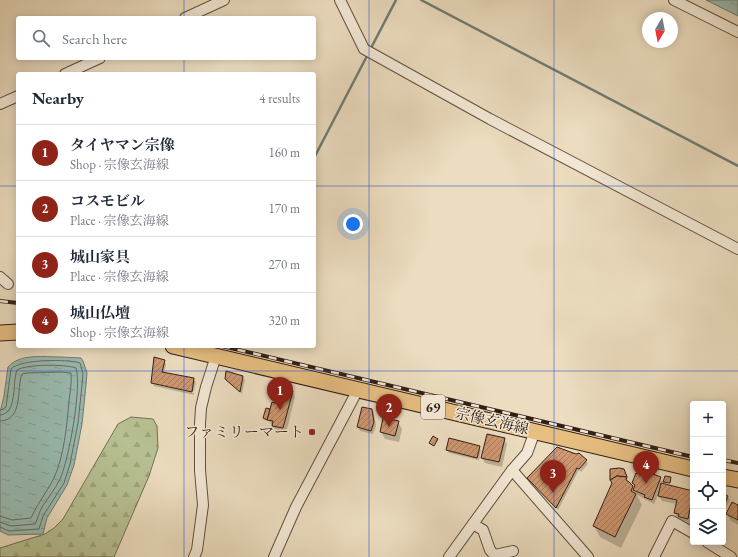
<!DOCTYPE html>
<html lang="en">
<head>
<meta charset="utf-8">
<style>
	:root { --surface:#fff; --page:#f6f6f7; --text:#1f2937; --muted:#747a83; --line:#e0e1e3; --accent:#8f2418 }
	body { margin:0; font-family:"EB Garamond","Noto Serif JP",serif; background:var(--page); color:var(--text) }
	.controls { position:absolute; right:12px; bottom:12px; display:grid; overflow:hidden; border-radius:4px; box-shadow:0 2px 10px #0003 }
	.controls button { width:36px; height:36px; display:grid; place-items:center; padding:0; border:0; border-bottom:1px solid var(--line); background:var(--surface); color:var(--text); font:20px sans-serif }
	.compass { position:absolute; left:642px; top:12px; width:36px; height:36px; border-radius:50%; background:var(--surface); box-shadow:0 2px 10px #0003; rotate:190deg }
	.you { position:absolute; left:353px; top:224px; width:14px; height:14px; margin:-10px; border:3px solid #fff; border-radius:50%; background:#1a73e8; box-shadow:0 0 0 6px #1a73e833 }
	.badge { display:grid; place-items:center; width:26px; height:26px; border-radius:50%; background:var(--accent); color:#fff; font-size:13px; font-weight:700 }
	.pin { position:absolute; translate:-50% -33px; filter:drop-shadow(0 1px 2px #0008) }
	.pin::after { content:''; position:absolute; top:21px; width:14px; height:12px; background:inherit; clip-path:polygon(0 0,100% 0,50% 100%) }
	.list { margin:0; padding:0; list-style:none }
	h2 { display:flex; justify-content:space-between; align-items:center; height:52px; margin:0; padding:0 16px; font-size:17px }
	h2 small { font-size:13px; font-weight:400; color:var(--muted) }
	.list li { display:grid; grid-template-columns:26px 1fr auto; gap:12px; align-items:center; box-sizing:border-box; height:56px; padding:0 16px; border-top:1px solid var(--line) }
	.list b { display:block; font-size:15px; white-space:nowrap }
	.list p { margin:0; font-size:13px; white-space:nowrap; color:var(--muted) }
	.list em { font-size:13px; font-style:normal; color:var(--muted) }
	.icon { flex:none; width:22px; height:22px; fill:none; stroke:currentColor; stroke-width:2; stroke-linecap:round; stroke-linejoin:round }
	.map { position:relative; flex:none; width:738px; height:557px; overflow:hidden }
	.search { position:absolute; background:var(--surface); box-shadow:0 2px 10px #0003; left:16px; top:16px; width:300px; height:44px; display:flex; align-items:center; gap:10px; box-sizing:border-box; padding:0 14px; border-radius:4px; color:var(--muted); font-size:15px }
	.panel { position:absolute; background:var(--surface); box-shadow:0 2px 10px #0003; left:16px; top:72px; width:300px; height:276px; border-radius:4px }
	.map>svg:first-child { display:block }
</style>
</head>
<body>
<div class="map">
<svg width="738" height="557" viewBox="0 0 738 557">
	<defs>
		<pattern id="forest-firs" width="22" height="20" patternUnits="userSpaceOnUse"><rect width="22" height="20" fill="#b7c193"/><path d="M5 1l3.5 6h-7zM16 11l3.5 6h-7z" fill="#9ea57e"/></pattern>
		<pattern id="water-ripples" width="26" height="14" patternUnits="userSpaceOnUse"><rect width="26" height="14" fill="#99bcb2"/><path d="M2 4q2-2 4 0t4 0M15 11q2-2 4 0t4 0" fill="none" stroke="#84a198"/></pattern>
		<pattern id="building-hatch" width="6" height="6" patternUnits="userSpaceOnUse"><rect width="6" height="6" fill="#cf9871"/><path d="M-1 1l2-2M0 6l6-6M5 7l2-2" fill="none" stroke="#a97b5c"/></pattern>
	</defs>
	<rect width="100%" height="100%" fill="#ecddc0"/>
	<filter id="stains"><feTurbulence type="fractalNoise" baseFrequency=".005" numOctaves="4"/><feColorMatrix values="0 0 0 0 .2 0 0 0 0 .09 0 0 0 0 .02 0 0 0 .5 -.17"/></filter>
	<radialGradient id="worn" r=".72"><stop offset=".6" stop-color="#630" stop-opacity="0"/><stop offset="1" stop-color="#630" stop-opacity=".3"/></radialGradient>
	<!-- forest -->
	<path fill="url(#forest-firs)" stroke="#747054" d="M131,417l22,2 4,7 1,22 -9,28 -35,81h-114v-9l45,-14 9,-6 9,-9 55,-95z"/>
	<!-- water -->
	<g fill="url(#water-ripples)" stroke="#6f7d73">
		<path d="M706,0h32v16z"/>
		<path d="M61,357l20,1 2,3 4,12 -1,12 -4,39 -8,41 -7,20 -20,33 -4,16 -35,1 -8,-4v-119l4,-16 4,-29c12,-14 37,-10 53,-10z"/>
	</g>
	<!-- shadow -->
	<g fill="#0003">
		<path d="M164,361l2,3 -2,9 30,6 2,3 -2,9 -41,-9v2l-1,-2z"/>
		<path d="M243,377l2,3 -3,14 -14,-12 -2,-3z"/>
		<path d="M153,384l41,9v2l-40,-9z"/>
		<path d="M292,391l3,6 -9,36 -10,-2 -7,-10 -5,-3 3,-9 3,1 10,-5z"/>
		<path d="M372,410l2,3 2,13 -3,8 -13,-3 -2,-4z"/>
		<path d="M398,422l4,7 -3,13 -14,-3 -4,-7z"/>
		<path d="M504,439l3,5 -5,23 -17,-4 -3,-5z"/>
		<path d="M479,447l2,3 -2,10 -30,-7 -2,-3z"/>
		<path d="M586,461l2,3 -7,8 -2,-2 -21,40 -28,-29z"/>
		<path d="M626,478l8,12 1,-3 -2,-4 27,-5 3,6 30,8v20l-3,12 -12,-6 -3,-5 2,-9 -15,-3 -4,-6 -4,9 -17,-9 5,10 -21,43 -21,-11 -6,-11z"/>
		<path d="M723,494l5,3 2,3 -5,9 -2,-1z"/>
		<path d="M738,506v19l-7,-4 -4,-7z"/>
	</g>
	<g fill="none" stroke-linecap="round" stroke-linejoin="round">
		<!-- shore -->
		<g stroke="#656d64" stroke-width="1">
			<path d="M0,410l3,-1 3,-2 5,-38c9,-10 57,-10 69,-6l3,11 -1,11 -4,38 -8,41 -6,19 -21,33 -4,13 -30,2 -9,-4"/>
			<path d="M0,415c18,-1 12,-33 17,-45 10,-6 47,-6 59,-2 6,19 -7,91 -16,111 -5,10 -12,19 -18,28 -3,6 -4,11 -7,17l-24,2 -11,-4"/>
			<path d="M0,421c24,-1 16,-32 22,-47l5,-1 34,-1 10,1c1,9 -1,19 -2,28 -2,24 -5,55 -15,77 -7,14 -17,26 -23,40l-19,2 -12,-4"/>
		</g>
		<!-- stream -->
		<g stroke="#6f7d73" stroke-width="2.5">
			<path d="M421,0l317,166"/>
			<path d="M370,50l26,-50"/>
			<path d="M314,158l54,-104"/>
		</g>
	</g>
	<!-- building -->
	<g fill="url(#building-hatch)" stroke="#311e15">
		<path d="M154,357l11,3 -3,12 32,6 -2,14 -41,-9z"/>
		<path d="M226,371l17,5 -3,16 -15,-13z"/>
		<path d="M283,388l10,3 -10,37 -11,-2 1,-5 -6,-1 5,-18 7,2z"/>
		<path d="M362,407l10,2 2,13 -3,9 -14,-4z"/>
		<path d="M266,408l4,1 -3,11 -4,-2z"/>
		<path d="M383,418l16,3 -4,15 -15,-4z"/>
		<path d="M487,434l18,4 -6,24 -18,-4z"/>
		<path d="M433,436l5,3 -4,7 -5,-3z"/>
		<path d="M449,438l31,8 -3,12 -31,-8z"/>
		<path d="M557,447l19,7 3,-1 8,7 -8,9 -2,-1 -21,40 -29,-30z"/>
		<path d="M619,468l5,1 3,8 -10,-1 -7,4v-11z"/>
		<path d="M640,469l21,8 -9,23 -8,-3 1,-2 -12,-5 2,-5 -3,-2 4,-10 1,1z"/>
		<path d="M617,476l10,1 -1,3 3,2 4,4 -2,5 5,3 -21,43 -22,-11 19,-43 -2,-3z"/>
		<path d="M665,476l6,1 -1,6 -7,-1z"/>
		<path d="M661,483l32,8v13l-2,-1 -3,16 -8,-2 -2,-1 1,-2 -5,-1 3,-13 -19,-4z"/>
		<path d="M723,493l5,3 -4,10h-1z"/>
		<path d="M732,502l6,3v15l-12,-6z"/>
	</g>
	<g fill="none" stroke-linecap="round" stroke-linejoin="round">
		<defs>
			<g id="street">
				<path d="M340,0l24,49 126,70 248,130"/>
				<path d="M674,0l64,32"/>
				<path d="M185,18l39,-18"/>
				<path d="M65,74l35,-16"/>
				<path d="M0,104l18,-8"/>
				<path d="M0,277l8,7"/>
				<path d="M512,470l76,87"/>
				<path d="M473,524l10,6 7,20 6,7"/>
				<path d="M707,542l24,15"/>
				<path d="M495,555l18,-4"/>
				<path d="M194,557l3,-7 6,-45 -3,-35v-46l1,-16 5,-21 10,-31"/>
				<path d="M274,557l22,-50 58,-110 2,-8"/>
				<path d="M449,557l63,-87 15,-17 8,-22"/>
				<path d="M654,557l18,-36 21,12"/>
			</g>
			<g id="primary">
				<path d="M0,333l18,-1"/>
				<path d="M173,346l520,123"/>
				<path d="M723,477l15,3"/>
			</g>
		</defs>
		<!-- street casing -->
		<use href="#street" stroke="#604e40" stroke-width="12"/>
		<!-- primary casing -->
		<use href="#primary" stroke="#311e15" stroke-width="17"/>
		<!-- street -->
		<use href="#street" stroke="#f3e9d6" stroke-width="10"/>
		<!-- primary -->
		<use href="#primary" stroke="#e6be80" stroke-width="15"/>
		<defs>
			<g id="rail">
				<path d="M0,301l18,2"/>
				<path d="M222,346l471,111"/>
				<path d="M723,460l15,3"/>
			</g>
		</defs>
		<!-- rail casing -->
		<use href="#rail" stroke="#311e15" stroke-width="4"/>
		<!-- rail -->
		<use href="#rail" stroke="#f3e9d6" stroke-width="2.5" stroke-dasharray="8" stroke-linecap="butt"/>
	</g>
	<!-- grid -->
	<path fill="none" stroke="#1d4ed8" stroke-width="1" stroke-opacity="0.55" d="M184,0v18M369,0v557M554,0v557M184,58v16M0,186h18M314,186h424M184,346v211M0,371h738"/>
	<!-- markers -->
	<circle fill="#8f2418" stroke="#f3e9d6" stroke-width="1.5" cx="312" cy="432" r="4"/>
	<g text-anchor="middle" stroke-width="3" stroke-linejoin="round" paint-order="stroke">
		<!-- shield labels -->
		<rect fill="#f3e9d6" stroke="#6b5b4f" stroke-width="1" x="421" y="395" width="24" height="24" rx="3"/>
		<g font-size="14" font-weight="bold" fill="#311e15">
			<text x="433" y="412">69</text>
		</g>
		<!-- street labels -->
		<g font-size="15" fill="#311e15" stroke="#f3e9d6">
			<text transform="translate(492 421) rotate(13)" y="5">宗像玄海線</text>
		</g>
		<!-- poi labels -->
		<g font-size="15" fill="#311e15" stroke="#f3e9d6" text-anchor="end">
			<text x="304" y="437">ファミリーマート</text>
		</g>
	</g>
	<rect width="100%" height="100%" filter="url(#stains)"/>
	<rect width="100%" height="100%" fill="url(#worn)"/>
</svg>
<div class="controls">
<button>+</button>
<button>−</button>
<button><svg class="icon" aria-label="locate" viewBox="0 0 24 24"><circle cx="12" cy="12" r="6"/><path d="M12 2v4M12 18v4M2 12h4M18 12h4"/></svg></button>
<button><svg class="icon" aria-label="layers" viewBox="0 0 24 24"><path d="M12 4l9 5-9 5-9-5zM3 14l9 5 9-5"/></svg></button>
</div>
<svg class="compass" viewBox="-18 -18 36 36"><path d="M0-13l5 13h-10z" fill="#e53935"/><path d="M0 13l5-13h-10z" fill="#747a83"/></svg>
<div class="you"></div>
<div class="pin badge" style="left:280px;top:410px">1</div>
<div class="pin badge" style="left:389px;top:427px">2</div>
<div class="pin badge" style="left:553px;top:493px">3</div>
<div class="pin badge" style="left:646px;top:484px">4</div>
<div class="search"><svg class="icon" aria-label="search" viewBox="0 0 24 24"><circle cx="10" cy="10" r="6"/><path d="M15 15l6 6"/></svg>Search here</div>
<section class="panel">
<h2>Nearby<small>4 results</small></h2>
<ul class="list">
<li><span class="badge">1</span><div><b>タイヤマン宗像</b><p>Shop · 宗像玄海線</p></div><em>160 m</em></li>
<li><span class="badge">2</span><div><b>コスモビル</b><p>Place · 宗像玄海線</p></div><em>170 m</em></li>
<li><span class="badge">3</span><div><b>城山家具</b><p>Place · 宗像玄海線</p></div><em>270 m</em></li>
<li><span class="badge">4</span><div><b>城山仏壇</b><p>Shop · 宗像玄海線</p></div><em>320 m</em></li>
</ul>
</section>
</div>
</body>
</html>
